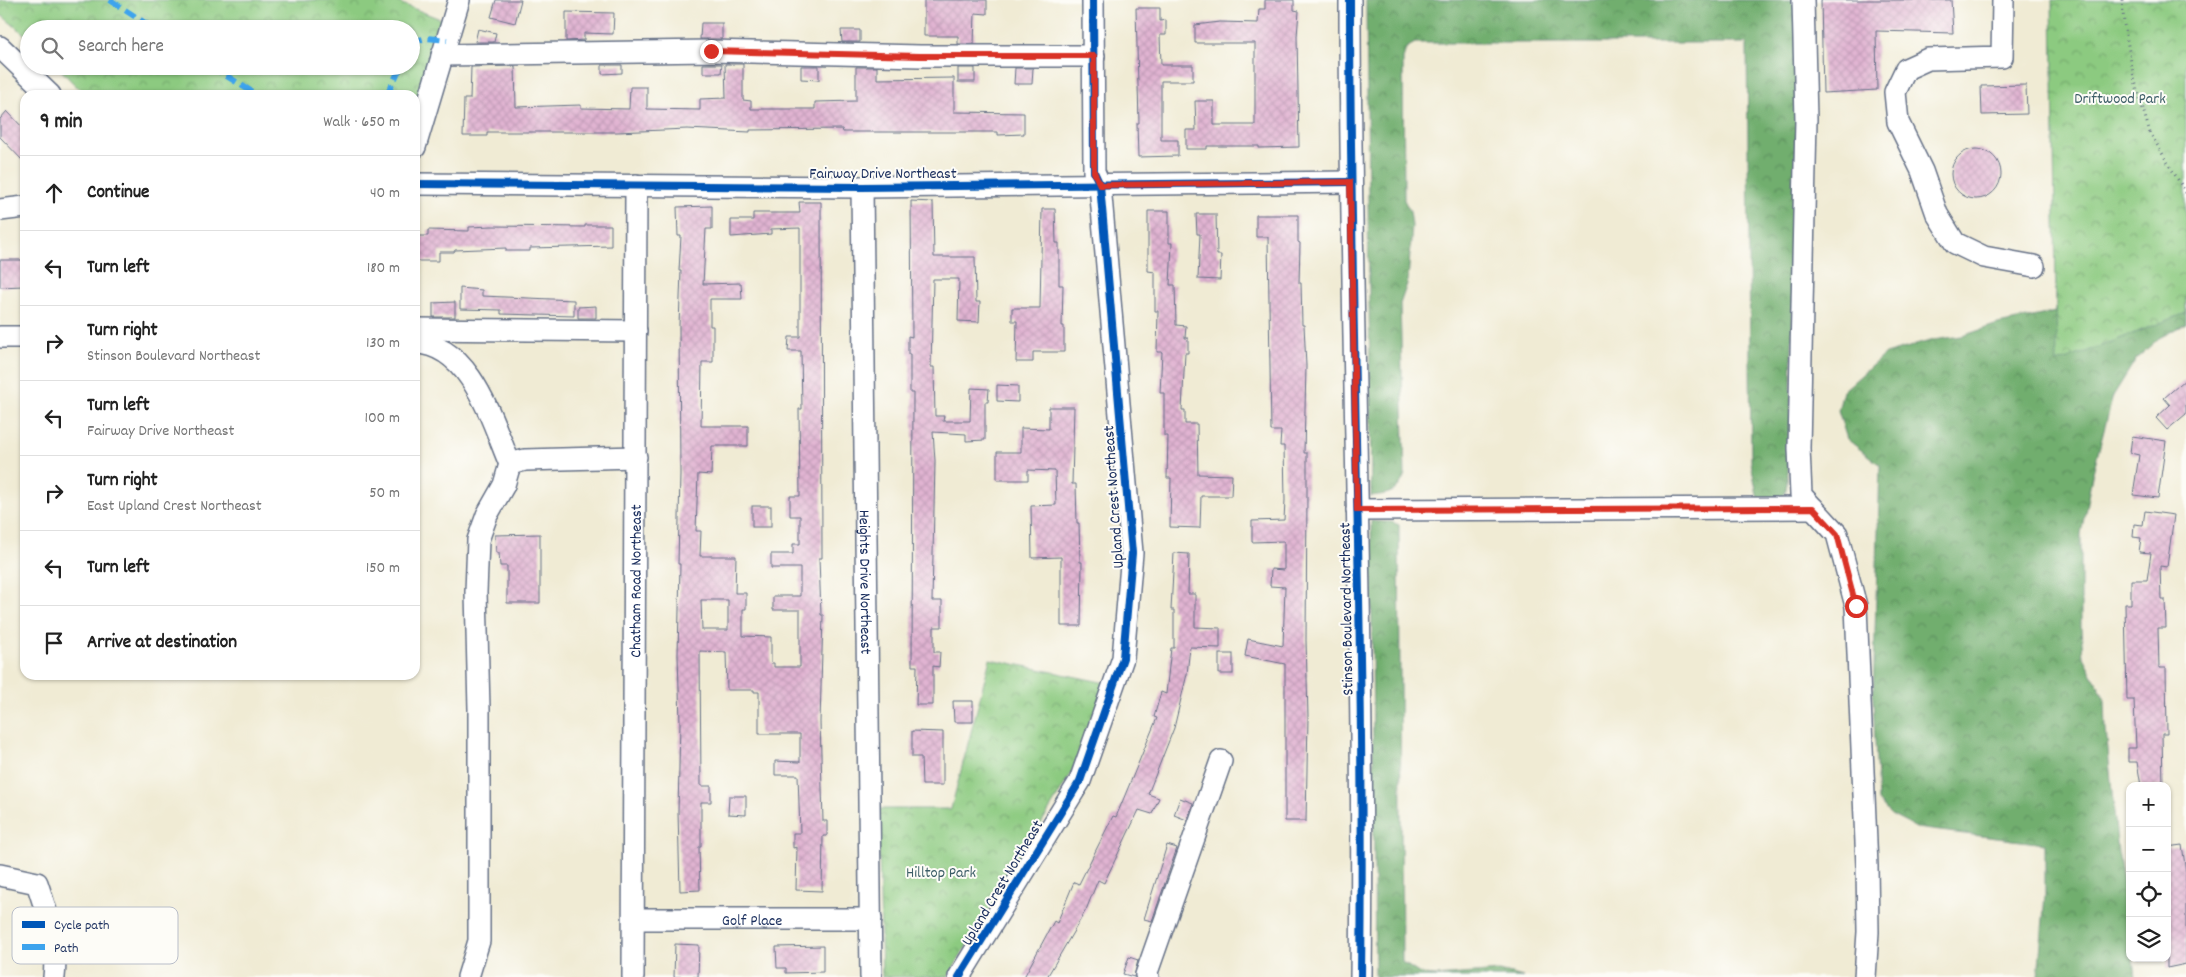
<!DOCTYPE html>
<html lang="en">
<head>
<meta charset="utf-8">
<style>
	:root { --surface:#fff; --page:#f2f2f2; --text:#222; --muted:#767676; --line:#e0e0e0 }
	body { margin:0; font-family:Dekko,sans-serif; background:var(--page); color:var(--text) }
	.controls { position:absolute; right:15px; bottom:15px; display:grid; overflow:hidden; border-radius:10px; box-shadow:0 1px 4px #0004 }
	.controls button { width:45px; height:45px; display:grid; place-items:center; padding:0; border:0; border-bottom:1px solid var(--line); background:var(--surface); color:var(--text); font:25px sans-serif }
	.stop { position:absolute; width:15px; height:15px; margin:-11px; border:4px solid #d93025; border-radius:50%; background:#fff }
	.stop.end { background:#d93025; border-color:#fff; box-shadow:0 1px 5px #0008 }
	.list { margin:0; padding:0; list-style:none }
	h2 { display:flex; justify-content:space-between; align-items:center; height:65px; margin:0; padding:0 20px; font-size:21px }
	h2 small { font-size:16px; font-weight:400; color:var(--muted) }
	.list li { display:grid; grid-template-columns:32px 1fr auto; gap:15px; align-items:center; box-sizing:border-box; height:75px; padding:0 20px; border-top:1px solid var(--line) }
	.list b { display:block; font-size:19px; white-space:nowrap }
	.list p { margin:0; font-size:16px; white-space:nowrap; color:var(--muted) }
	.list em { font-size:16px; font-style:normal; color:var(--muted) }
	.icon { flex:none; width:28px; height:28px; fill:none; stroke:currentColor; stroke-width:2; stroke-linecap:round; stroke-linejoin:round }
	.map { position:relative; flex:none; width:2186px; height:977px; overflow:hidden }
	.search { position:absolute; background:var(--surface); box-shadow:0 1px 4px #0004; left:20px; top:20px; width:400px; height:55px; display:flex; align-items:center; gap:12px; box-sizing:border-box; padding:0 18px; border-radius:28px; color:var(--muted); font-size:19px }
	.panel { position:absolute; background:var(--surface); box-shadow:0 1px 4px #0004; left:20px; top:90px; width:400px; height:590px; border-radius:15px }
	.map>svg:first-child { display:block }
</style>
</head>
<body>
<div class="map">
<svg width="2186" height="977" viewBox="0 0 2186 977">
	<defs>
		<pattern id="forest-crowns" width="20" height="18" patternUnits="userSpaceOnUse" patternTransform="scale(1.25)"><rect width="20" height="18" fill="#71ae6e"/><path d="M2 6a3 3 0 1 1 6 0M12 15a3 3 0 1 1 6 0" fill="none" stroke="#5c8e5e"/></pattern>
		<pattern id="park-crowns" width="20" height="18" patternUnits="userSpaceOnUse" patternTransform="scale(1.25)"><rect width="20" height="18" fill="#8cca80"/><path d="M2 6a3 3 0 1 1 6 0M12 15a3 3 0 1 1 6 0" fill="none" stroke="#72a46c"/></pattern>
		<pattern id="building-cross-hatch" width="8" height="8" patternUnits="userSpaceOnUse" patternTransform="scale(1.25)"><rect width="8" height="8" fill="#e1b4d2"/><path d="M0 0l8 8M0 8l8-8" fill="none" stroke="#c09bb7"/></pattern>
	</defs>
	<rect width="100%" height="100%" fill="#fdfcf7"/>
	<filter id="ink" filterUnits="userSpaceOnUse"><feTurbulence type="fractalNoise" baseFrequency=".02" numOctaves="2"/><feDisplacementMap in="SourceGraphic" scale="10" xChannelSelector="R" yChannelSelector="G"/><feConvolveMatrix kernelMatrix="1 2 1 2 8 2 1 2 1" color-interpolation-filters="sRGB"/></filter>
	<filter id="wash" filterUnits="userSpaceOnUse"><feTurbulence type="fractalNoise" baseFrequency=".0096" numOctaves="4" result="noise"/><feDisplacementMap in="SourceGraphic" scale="20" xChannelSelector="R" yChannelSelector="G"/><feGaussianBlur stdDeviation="1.12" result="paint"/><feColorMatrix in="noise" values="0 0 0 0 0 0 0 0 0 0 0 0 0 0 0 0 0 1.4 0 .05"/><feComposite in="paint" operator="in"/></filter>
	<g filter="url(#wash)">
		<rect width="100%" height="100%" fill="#f0ebd4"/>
		<!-- forest -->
		<g fill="url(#forest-crowns)" stroke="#466e66">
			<path d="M1366,0h433l-9,453 -4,38 -3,6 -11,4h-12l-3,-6 -6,-33 -4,-419h-332l-9,5 -3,11 1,141 6,11 2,15 -4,55 -8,23 5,170c-7,19 -15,20 -34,22z"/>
			<path d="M2186,226v98l-27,14 -23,21 -23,37 -21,80 -11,58v94l2,29 22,42 1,31 12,122 6,34 6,54v18h3l2,19h-97l7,-82v-51l-129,-16 -25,-13 -13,-14 -5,-101 7,-235 -33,-26 -9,-28 5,-20 42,-37 48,-14 29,-4 36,-12 58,-12v-53z"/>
			<path d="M1371,521l21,1 7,3 3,437 18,12 15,2 65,-5 23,6h-148z"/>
		</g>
		<!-- park -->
		<g fill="url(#park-crowns)" stroke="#547c6f">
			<path d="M0,0h392l51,20 -28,100v-25h-327l-13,-10 -18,-19h354v-37h-382v9l-29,-24z"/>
			<path d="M2052,0h134v313l-129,50z"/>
			<path d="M990,659l116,24 -35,91 -123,203h-66l-4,-168h73z"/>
		</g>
		<g id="blocks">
			<!-- building -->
			<g fill="url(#building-cross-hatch)" fill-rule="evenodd">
				<path d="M496,0h25l-6,23 -24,-6z"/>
				<path d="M924,0h63v14l-12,-1 -1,31h-16v-8h-34z"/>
				<path d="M1265,0h29v10l5,1 -2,25 2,111 -40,1v-2h-52v3h-21v-19h10l-1,-29h19v24h41v-82h-60v-18l25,-3 38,1 1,-14h6z"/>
				<path d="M1821,0h130l2,33 -77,-2 1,59 -54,3z"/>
				<path d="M1136,8h24v13l6,-1v15h-6l1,30h32v16h-32v59h17v16l-40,1 -1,-34h2z"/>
				<path d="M566,12l48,1 -1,21 -29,-1v7l-18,1z"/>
				<path d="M701,23h21v16h-22z"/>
				<path d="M478,29l18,4 -2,9h-19z"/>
				<path d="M841,30h19v12h-18z"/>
				<path d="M703,64h19l-1,9h-18z"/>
				<path d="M725,64h18v36l8,1v8h64v-7l41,-1v-34h21v12l77,-1v34l70,1v21l-26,1v-3h-155l-1,-3 -92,1v2l-63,-3 -70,3h-130v4h-24l1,-37h6l1,-32 44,-1 1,41 65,-2v3l48,1 1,-22h17v22l53,1v-11l26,-1z"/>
				<path d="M602,65h20v8l-20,1z"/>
				<path d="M801,66h18v14l-18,-1z"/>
				<rect x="958" y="68" width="17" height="14"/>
				<path d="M1015,68h18l-1,16h-18z"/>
				<path d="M2026,85l1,29 -45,1 -1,-29z"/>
				<path d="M7,111l18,19v33l-25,-26v-18z"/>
				<circle cx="1976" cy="174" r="25"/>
				<path d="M911,201l22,1 1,55h41l1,45h4l-1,20 -21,-1 1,-42h-26l-2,88h3l1,49h9l-1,5h27l1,-33 18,1 -1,13h-3v38l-19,1v-7l-33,-2 2,29 -3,140h10v26h-8v25h6l-1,15 -6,-1v39h-17l1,-39h-5l1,-273h-3v-39h-2v-18l4,1z"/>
				<path d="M799,202h22l1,356h-3l2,57h2l-3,107 3,99h4v15h-4l-1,55 -26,-1 1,-43 -4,1v-15h7l-2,-58h-23v-14l25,1v-28h-41v-42h-5v-2h-27l-1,-38 -26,-1 1,135h10v16h-10v45h-2l1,43 -20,1 -2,-79 2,-89 -2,-68 2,-91h-2l2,-90 -1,-149 2,-54h-2l2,-35h-3l-1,-29 35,-1v23h-6l-3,55 38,-1 1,16h-32v27h3v36h-11l-1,64h47v20h-36l-1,29 -13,-1 -2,57h5l-1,25h36l-1,37h11v16h-3v27l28,1v26h3v4h26v-57h-27v-14h27v-28h-29v-14h22v-10h7v-28h-10v-20h10l-1,-87h3l-1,-58h-13l1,-14h11v-109l-29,1v5l-40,3v-17h22v-7h47zM701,600h27v30h-26z"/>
				<path d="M1042,209h13l1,34h3v42h4l-1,41h2v26h-31v10h-17l1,-41h-5v-13h28z"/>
				<path d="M1148,211h21v32h3l-2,42h5l1,40 10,1 -1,12h3v15h-3l-3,57h3v14h12l1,50 34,1 -1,21h-30l-1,32 -30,-1 1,-49h-4l1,-42h-4v-43h-4l2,-41h-5l1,-41h-3v-39l-7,-1z"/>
				<path d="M1196,214h20l1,41h4l-1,25 -22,-1 2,-45h-3z"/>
				<path d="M1256,215h42v27l2,1 -1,40h2l1,42h2l2,41 -2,87h3v40l-1,147 2,77 -2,104h-21v-157l-40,-8 3,-17 35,7 2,-59 -15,-1 1,-17 13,1v-29l-32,1v-21l32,-1 1,-20 -1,-54h-4l1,-15h-10l-3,-194h-12z"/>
				<path d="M585,225h26v21l-81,2v3h-24v-3l-51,2 -1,2h-15v9h-24v-25h13v-6l41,1v-4l23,-1 93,1z"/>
				<path d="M0,260h23v26l-23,1z"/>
				<path d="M460,288l22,2v6l92,4v16l-73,-2v-4l-41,-1z"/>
				<path d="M455,302v15h-22v-14z"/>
				<path d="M596,306v12h-18v-11z"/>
				<path d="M2186,379v35l-19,16 -11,-12 14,-13 -6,-7z"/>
				<path d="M997,385l21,1v16l-21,-1z"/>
				<path d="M1049,407h25l-2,77h4l1,39h2l1,39h2l-1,64h-20v-69l-29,1 -1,-52 25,-1 -1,-34 -27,-1v10h-31v-28h24v-24l28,1z"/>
				<path d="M2132,436l34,5 -8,57 -25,-3 6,-40 -9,-2z"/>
				<rect x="752" y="506" width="19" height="21"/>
				<path d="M2145,511l29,4 -7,52 -7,-1 1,33h4l1,29h-8l1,40h7l1,66h-5l1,52h-22l-4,-24h-9v-14h8l-2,-48h-7l-2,-96h6v-24h16l4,-27 -12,-1 2,-14 -8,-1 1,-13 9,1z"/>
				<path d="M540,534v69h-33v-37h-7l-1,-13h-3l-1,-18z"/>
				<path d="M1174,553l15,1 -1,40h7v33l25,1v20l-30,-1 -3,27 -13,54 -26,66 11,4 -7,16 -13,-4 -35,73 -6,-3 -12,30 -39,67h-23l30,-56 3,2 17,-41 5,2 34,-68 3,1 41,-99 -3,-1 7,-25 5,2 5,-46h3v-38h-3z"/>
				<rect x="1219" y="654" width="14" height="20"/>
				<path d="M953,701h20v21h-19z"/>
				<path d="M912,731l31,1v53h-21l-1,-28h-9z"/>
				<path d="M729,796h17v19l-18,-1z"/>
				<path d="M1180,798l13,5 -6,17 -13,-5z"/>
				<path d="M1167,845l10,3 -25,73 -8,-2z"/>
				<path d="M2182,845l4,27v92l-19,4v-121z"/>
				<path d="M675,944l24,1 -1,32h-24z"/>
				<path d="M823,946v26l-37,1v-5h-9l-1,-21z"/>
				<path d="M1129,957l9,3 -4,17 -11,-3z"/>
			</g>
		</g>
	</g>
	<g filter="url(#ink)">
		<use href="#blocks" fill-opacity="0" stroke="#667187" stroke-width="1"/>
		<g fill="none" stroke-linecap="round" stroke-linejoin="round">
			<defs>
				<g id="minor">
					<path d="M1350,0c0,326 15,651 11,977"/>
					<path d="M1803,0l3,119 -7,329 2,47 36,39 19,72 11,260 1,66 -3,45"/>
					<path d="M2003,0l-1,57 -74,2 -22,10 -11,23 3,30 24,49 15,43 18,29 29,14 50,9"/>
					<path d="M0,47l50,48"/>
					<path d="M442,55l269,-4 209,5h174"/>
					<path d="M415,147l44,-147"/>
					<path d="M415,184l447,3 488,-5"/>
					<path id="s1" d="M862,187l9,790"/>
					<path d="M0,210l25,-3"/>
					<path d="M415,329l221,2"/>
					<path d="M0,337h25"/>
					<path d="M415,343c56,1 77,79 95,121"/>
					<path d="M1357,510l456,-2"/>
					<path d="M0,875l37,8c10,30 21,62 17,94"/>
					<path id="s2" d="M634,919h237"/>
					<path d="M468,977l11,-36v-232l-3,-117 2,-52 9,-25 17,-30 6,-21 15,-4 111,-3"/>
					<path id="s3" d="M633,977l3,-792"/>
					<path d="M959,977l121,-196 43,-123 9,-105 -32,-368 -6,-13 -1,-172"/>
					<path d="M1148,977l-2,-2 75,-214"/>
				</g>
			</defs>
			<!-- minor casing -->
			<use href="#minor" stroke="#667187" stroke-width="24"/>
			<!-- path -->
			<path stroke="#667187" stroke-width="3" stroke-dasharray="1 4" stroke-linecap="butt" d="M2122,0l2,24 10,54 16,55 36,60"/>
			<!-- minor -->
			<use href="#minor" stroke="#fff" stroke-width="21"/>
			<!-- quiet -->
			<g stroke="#3da3ed" stroke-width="6" stroke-dasharray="12 6" stroke-linecap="butt">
				<path d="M110,0l44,29"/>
				<path d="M411,42l16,-4 20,2"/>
				<path d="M211,66l46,29"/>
				<path d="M318,95h10"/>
				<path d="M387,95l14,-29"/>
			</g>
			<defs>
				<g id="cycleway">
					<path d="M1350,0c0,326 15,651 11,977"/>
					<path d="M415,184l447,3 488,-5"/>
					<path d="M959,977l121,-196 43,-123 9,-105 -32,-368 -6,-13 -1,-172"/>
				</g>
			</defs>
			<!-- cycleway casing -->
			<use href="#cycleway" stroke="#fdfcf7" stroke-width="11"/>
			<!-- cycleway -->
			<use href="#cycleway" stroke="#0057b8" stroke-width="8"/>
		</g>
	</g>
	<g fill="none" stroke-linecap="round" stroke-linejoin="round" filter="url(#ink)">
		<!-- route -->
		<path stroke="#d93025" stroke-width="6" d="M711,51l209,5h174v116l6,13 250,-3 7,328 456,-2 24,26 19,72"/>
	</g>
	<g text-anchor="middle" stroke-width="4" stroke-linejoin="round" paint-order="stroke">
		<!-- park labels -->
		<g font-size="16" fill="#3d5e68" stroke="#fdfcf7">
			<text x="2120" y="103">Driftwood Park</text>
			<text x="941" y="877">Hilltop Park</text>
		</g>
		<!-- street labels -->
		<g font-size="16" fill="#1b2f5e" stroke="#fdfcf7">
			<text x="883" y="178">Fairway Drive Northeast</text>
			<text transform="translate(1112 497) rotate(-94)" y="6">Upland Crest Northeast</text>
			<text dy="6" stroke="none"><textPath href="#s3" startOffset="396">Chatham Road Northeast</textPath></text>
			<text dy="6" stroke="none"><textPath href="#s1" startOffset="395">Heights Drive Northeast</textPath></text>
			<text transform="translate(1345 609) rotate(-91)" y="6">Stinson Boulevard Northeast</text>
			<text transform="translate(1001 882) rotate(-59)" y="6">Upland Crest Northeast</text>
			<text dy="6" stroke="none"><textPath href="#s2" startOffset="118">Golf Place</textPath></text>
		</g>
	</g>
	<!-- legend -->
	<rect x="12" y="907" width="166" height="57" rx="8" fill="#fdfcf7" stroke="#b9bec9" stroke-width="1"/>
	<rect x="22" y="921" width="23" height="7" fill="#0057b8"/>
	<rect x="22" y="944" width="23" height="6" fill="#3da3ed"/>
	<g font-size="14" fill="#1b2f5e">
		<text x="54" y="929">Cycle path</text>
		<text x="54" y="952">Path</text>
	</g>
</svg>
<div class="controls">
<button>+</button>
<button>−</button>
<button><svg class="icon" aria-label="locate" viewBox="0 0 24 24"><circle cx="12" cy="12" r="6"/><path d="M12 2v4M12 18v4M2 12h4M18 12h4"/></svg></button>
<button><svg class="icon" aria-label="layers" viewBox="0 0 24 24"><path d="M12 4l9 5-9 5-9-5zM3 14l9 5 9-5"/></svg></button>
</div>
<div class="stop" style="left:1856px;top:606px"></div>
<div class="stop end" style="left:711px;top:51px"></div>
<div class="search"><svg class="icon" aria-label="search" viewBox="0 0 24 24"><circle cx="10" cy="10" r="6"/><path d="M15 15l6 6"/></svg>Search here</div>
<section class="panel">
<h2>9 min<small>Walk · 650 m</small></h2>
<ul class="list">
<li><svg class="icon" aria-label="ahead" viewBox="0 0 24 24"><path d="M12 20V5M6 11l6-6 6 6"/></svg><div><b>Continue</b></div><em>40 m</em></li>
<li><svg class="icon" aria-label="left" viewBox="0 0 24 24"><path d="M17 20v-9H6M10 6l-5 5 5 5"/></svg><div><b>Turn left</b></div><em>180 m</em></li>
<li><svg class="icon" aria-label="right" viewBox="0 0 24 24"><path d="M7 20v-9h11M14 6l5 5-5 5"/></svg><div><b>Turn right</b><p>Stinson Boulevard Northeast</p></div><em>130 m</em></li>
<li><svg class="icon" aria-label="left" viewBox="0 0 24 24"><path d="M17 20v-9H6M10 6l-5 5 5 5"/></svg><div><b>Turn left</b><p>Fairway Drive Northeast</p></div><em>100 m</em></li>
<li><svg class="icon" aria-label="right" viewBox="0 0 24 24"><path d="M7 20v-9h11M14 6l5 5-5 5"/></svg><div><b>Turn right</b><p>East Upland Crest Northeast</p></div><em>50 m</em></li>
<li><svg class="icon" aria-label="left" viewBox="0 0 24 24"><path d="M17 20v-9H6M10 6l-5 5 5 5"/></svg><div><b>Turn left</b></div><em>150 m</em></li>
<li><svg class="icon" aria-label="arrive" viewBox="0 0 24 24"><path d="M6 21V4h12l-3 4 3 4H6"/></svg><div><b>Arrive at destination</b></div></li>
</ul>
</section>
</div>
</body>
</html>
